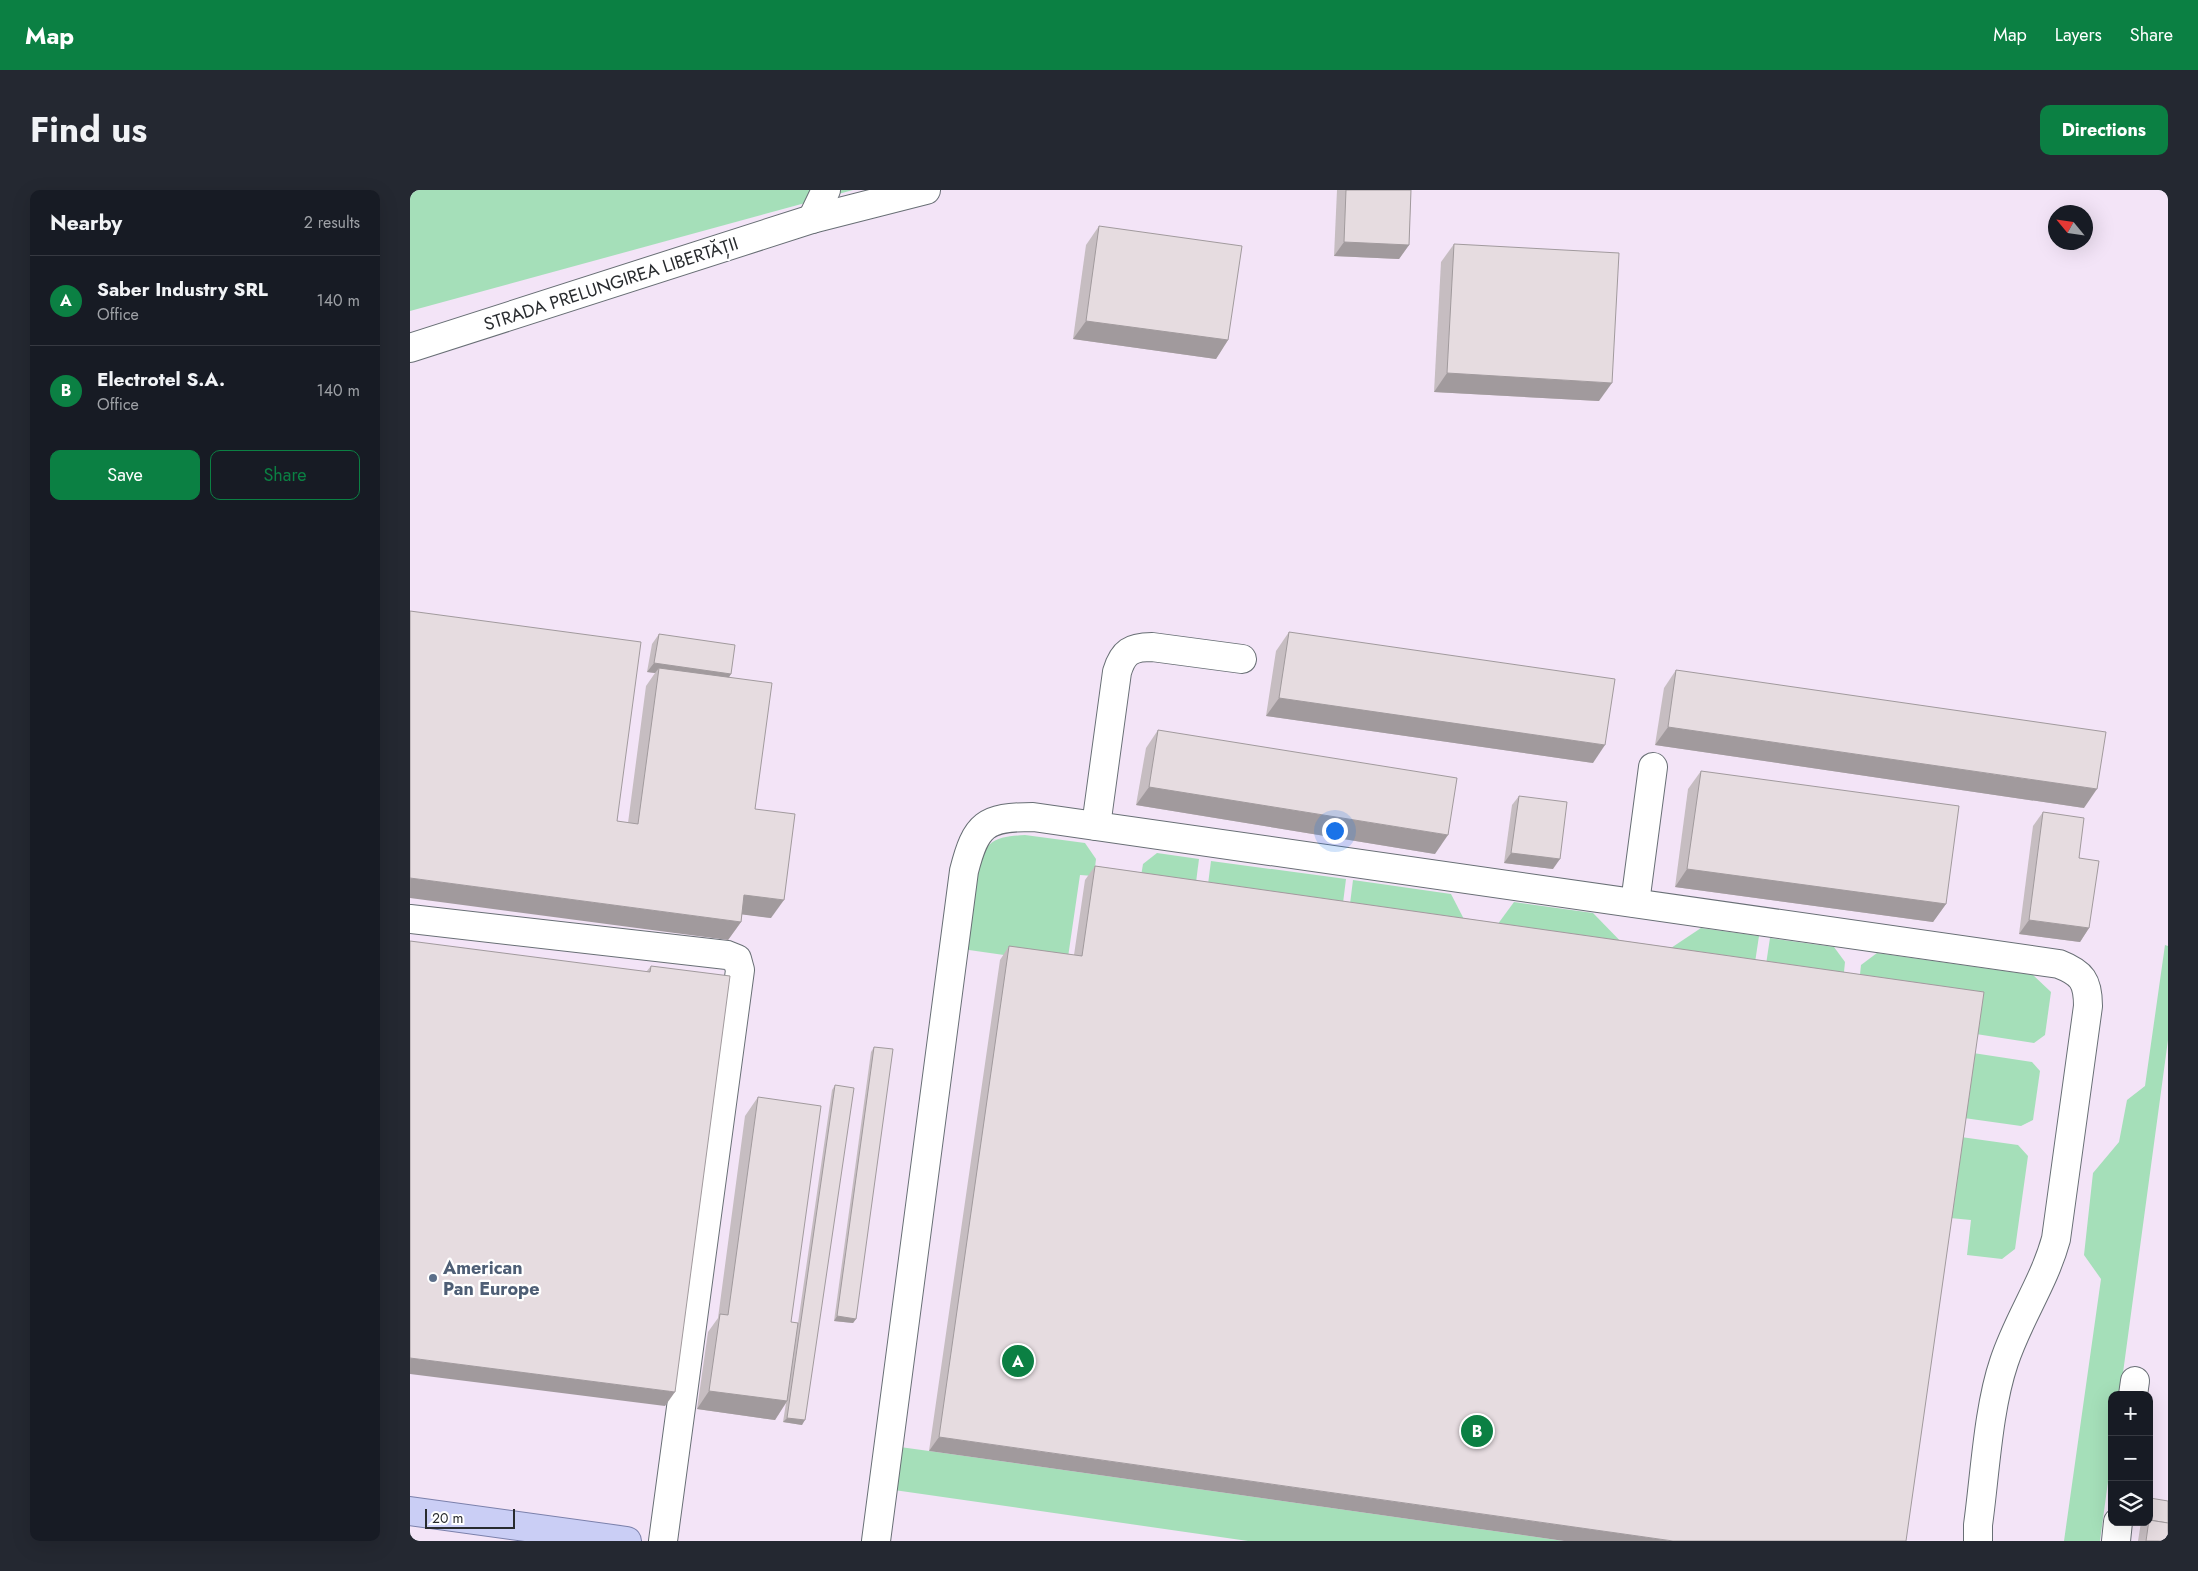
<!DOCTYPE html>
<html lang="en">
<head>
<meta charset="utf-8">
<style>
	:root { --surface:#171b24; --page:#242831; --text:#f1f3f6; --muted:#9ea1a6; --line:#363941; --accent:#0b8043 }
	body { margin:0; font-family:Jost,sans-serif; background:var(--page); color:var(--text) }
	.controls { position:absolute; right:15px; bottom:15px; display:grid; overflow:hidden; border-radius:10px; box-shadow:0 5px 20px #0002 }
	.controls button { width:45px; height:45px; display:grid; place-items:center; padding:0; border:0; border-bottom:1px solid var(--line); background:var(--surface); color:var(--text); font:25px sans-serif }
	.compass { position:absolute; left:1638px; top:15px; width:45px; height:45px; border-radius:50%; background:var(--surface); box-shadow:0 5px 20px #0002; rotate:299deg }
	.scale { position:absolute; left:15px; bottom:12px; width:90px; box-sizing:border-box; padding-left:5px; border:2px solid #282b2e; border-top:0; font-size:14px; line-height:18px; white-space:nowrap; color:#282b2e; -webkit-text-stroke:4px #fff; paint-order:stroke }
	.you { position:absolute; left:924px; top:640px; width:18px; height:18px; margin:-12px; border:4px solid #fff; border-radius:50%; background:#1a73e8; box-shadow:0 0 0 8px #1a73e833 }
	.badge { display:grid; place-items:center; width:32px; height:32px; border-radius:50%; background:var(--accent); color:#fff; font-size:16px; font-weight:700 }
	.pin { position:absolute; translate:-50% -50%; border:2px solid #fff; box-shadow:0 1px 5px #0006 }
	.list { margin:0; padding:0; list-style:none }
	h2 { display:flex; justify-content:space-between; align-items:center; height:65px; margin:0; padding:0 20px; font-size:21px }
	h2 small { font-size:16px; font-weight:400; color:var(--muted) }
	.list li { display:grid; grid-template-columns:32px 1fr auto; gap:15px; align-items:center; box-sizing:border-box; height:90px; padding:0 20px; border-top:1px solid var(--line) }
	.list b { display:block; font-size:19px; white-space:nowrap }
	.list p { margin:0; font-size:16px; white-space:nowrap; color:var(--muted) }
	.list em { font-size:16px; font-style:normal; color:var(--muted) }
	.actions { display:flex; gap:10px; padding:15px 20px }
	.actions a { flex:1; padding:11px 0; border:1px solid var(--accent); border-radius:10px; text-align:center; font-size:18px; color:var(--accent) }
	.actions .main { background:var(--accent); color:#fff }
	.icon { flex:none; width:28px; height:28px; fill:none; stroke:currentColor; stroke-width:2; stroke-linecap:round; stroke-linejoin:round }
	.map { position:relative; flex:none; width:1758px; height:1351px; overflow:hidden; border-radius:10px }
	header { display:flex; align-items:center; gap:30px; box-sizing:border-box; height:70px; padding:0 25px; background:var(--accent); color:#fff }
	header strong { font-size:24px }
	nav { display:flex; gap:28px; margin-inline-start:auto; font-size:18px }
	.intro { display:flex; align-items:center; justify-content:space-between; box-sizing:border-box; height:120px; padding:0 30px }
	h1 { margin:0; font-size:35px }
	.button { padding:12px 22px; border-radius:10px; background:var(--accent); color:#fff; font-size:18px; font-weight:700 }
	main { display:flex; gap:30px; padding:0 30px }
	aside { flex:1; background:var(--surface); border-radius:10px; box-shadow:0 5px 20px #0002 }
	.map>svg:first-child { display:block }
</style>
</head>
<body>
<header>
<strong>Map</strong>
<nav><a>Map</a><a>Layers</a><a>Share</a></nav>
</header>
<div class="intro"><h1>Find us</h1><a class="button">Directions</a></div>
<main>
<aside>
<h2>Nearby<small>2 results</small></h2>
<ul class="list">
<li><span class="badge">A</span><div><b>Saber Industry SRL</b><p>Office</p></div><em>140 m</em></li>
<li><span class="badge">B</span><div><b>Electrotel S.A.</b><p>Office</p></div><em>140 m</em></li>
</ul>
<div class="actions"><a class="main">Save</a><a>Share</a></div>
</aside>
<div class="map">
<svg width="1758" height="1351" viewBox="0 0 1758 1351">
	<rect width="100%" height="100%" fill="#edf5fc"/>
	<!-- industrial -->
	<path fill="#f3e4f7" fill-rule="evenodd" d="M443,0h1315v1351h-1758v-1231zM1646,22h30v30h-30zM1702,1205h37v127h-37z"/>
	<!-- green -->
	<g fill="#a5dfb9">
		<path d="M0,0h443l-443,121z"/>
		<path d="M615,645l60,8 11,16 -2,17 -14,-1 -13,89 -105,-15c5,-24 11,-88 27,-104 9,-9 23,-9 36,-10z"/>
		<path d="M747,663l42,6 -4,31 -55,-8 3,-18z"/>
		<path d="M801,671l135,18 -4,32 -135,-19z"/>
		<path d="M943,690l98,14 18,35 -120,-17z"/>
		<path d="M1104,712l79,11 38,39 -139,-20z"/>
		<path d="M1291,738l58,8 -5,33 -95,-13z"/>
		<path d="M1360,748l64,9 11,15 -2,20 -78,-11z"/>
		<path d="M1755,755l3,1v94l-48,355h-8v57l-12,89h-36l37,-262 -17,-24 9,-82 26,-31 8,-42 18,-14z"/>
		<path d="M1467,763l156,22 18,17 -6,43 -11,8 -58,-9 -117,-50 2,-19z"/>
		<path d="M1563,863l59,9 8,9 -7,49 -12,6 -57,-8z"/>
		<path d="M1551,947l57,8 10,11 -13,93 -13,10 -35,-4 4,-35 -21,-2z"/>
		<path d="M490,1257l29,4 635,90h-316l-354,-51z"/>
	</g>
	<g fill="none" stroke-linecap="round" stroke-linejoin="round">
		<defs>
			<g id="minor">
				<path d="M402,29l14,-29"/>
				<path d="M0,158l402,-129 114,-29"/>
				<path d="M686,636l21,-154c6,-20 14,-25 35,-25l90,12"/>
				<path d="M1225,713l18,-136"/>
				<path d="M0,729l317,36 10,4 3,11 -77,571"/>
				<path d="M1723,1205l2,-14"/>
				<path d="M466,1351l88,-670c12,-47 21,-54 69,-54l1026,147c23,9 29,17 29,42l-32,233c-12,44 -38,80 -52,123 -16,47 -19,113 -26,163v16"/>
				<path d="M1706,1351l2,-19"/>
			</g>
			<path id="major" d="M0,1321l217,30"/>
		</defs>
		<!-- minor casing -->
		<use href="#minor" stroke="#686f75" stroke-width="30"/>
		<!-- major casing -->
		<use href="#major" stroke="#7b80ab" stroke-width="30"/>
		<!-- minor -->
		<use href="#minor" stroke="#fff" stroke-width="28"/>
		<!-- major -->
		<use href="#major" stroke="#cacef5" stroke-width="28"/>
	</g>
	<!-- wall -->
	<g fill="#c6bdc1">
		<path d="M927,0h74l-2,55 -10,14 -65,-3z"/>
		<path d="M689,36l129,114 -12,19 -143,-20 13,-94z"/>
		<path d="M1044,54l145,157 -165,-9 7,-130z"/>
		<path d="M879,442l304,131 -327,-47 10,-65z"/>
		<path d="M249,444l72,40 -2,3 26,132 16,109 -29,-4 -1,8 -13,18 -111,-119 11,2 18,-137 9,-13 -8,-1 5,-28z"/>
		<path d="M1266,480l408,138 -429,-63 9,-57z"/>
		<path d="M748,540l277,124 -299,-49 10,-57z"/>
		<path d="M1291,581l245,133 -13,18 -258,-35 13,-98z"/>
		<path d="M1109,606l34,73 -49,-6 8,-58z"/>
		<path d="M1633,622l36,46 10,70 -9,14 -61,-8 14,-108z"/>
		<path d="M685,676l889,126 -1055,459 71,-491 9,-14 65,9 11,-75z"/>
		<path d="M241,776l14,440 -19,-434z"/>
		<path d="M464,857l-18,272 -3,4 -19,-2 37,-269z"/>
		<path d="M425,895l-33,340 -19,-3 3,-19 -11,17 -78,-11 11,-77 10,-14 27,-202 13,-19 33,225 7,1 34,-233z"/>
		<path d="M1740,1308l18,43h-30l3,-19h8z"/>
	</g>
	<!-- shaded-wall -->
	<g fill="#a19a9d">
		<path d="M934,52l65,3 -10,14 -65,-3z"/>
		<path d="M676,131l142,19 -12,19 -143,-20z"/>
		<path d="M1037,183l165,10 -13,18 -165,-9z"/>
		<path d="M244,473l77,11 -6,9 -66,-15 -4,5 -8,-1z"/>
		<path d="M869,508l326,47 -12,18 -327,-47z"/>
		<path d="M1258,537l429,62 -13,19 -429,-63z"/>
		<path d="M739,597l299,48 -13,19 -299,-49z"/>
		<path d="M1101,663l49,6 -7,10 -49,-6z"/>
		<path d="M1277,679l259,35 -13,18 -258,-35z"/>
		<path d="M0,688l331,44 -13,18 -318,-42z"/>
		<path d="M334,705l40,5 -13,18 -40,-5z"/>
		<path d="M1619,730l60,8 -9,14 -61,-8z"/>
		<path d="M427,1126l19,3 -3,4 -19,-2z"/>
		<path d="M0,1168l265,34 -10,14 -255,-32z"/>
		<path d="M299,1201l78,10 -12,19 -78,-11z"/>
		<path d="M377,1228l18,2 -3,5 -19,-3z"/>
		<path d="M529,1247l734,104h-109l-635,-90z"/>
	</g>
	<!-- building -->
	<g fill="#e6dce0" stroke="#a19a9d">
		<path d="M936,0h65l-2,55 -65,-3z"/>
		<path d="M689,36l143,20 -14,94 -142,-19z"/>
		<path d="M1044,54l165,9 -7,130 -165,-10z"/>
		<path d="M0,421l231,31 -24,179 21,3 21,-156 113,15 -17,126 40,5 -11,86 -40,-5 -3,27 -331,-44z"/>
		<path d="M879,442l326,47 -10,66 -326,-47z"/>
		<path d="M249,444l76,11 -4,29 -77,-11z"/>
		<path d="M1266,480l430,62 -9,57 -429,-62z"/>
		<path d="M748,540l299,48 -9,57 -299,-48z"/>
		<path d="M1291,581l258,35 -13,98 -259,-35z"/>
		<path d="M1109,606l48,6 -7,57 -49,-6z"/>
		<path d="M1633,622l41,6 -5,40 20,3 -10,67 -60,-8z"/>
		<path d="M685,676l889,126 -78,549h-233l-734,-104 70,-491 73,10z"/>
		<path d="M0,751l240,31 1,-6 79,10 -55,416 -265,-34z"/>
		<path d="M464,857l19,2 -37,270 -19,-3z"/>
		<path d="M425,895l19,3 -49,332 -18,-2z"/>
		<path d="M348,907l63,9 -30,216 7,1 -11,78 -78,-10 11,-77 8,1z"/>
		<path d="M1740,1308l18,3v22l-19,-3z"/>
		<path d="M1739,1330l19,3v18h-22z"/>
	</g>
	<!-- markers -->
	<circle fill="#5c6f8a" stroke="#fff" stroke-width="2" cx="23" cy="1088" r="5"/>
	<g text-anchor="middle" stroke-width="4.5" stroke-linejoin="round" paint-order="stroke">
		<!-- street labels -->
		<g font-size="18" fill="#282b2e" stroke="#fff">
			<text transform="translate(201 94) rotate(-18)" y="6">STRADA PRELUNGIREA LIBERTĂȚII</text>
		</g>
		<!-- service labels -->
		<g font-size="18" font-weight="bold" fill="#4e5e75" stroke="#fff" text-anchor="start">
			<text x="33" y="1084">American<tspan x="33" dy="21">Pan Europe</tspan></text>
		</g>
	</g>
</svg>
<div class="controls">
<button>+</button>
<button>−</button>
<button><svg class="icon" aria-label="layers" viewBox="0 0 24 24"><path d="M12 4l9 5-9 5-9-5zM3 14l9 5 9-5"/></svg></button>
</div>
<svg class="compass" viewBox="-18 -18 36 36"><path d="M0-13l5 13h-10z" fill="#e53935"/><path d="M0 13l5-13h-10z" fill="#9ea1a6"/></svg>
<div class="scale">20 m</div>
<div class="you"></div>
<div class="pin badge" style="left:608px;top:1171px">A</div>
<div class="pin badge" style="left:1067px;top:1241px">B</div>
</div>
</main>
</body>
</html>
